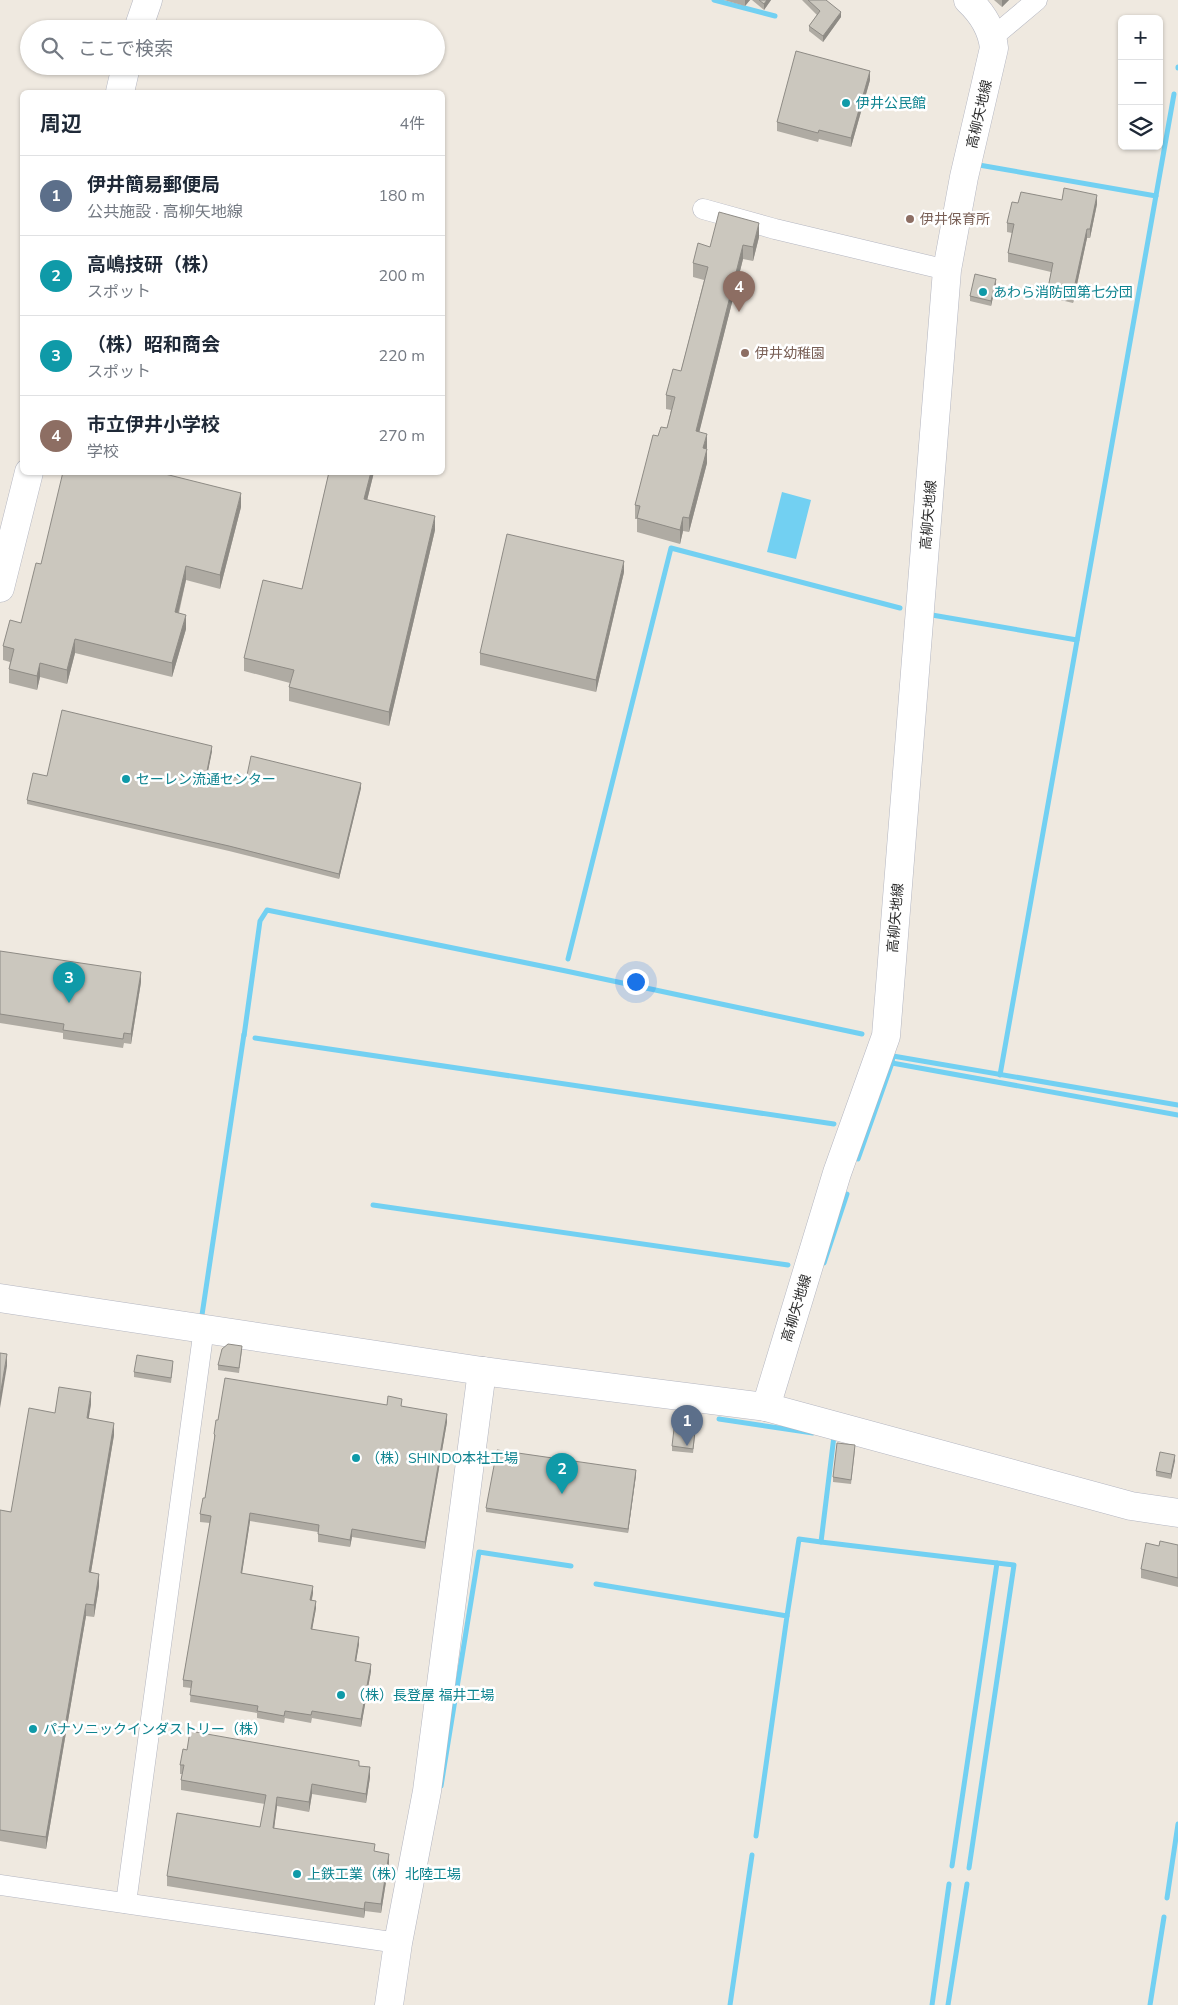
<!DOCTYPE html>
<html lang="ja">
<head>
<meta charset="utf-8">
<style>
	:root { --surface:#fff; --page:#f6f6f7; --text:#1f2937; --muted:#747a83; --line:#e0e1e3; --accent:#7c3aed }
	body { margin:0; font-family:"Nunito Sans","Noto Sans JP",sans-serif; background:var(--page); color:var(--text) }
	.controls { position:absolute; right:15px; top:15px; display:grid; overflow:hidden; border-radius:8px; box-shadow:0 1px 4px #0004 }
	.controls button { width:45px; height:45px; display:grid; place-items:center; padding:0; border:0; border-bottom:1px solid var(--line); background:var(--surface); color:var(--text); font:25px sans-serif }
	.you { position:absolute; left:635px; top:981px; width:18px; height:18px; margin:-12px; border:4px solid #fff; border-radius:50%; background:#1a73e8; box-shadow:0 0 0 8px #1a73e833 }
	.badge { display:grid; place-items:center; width:32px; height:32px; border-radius:50%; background:var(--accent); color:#fff; font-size:16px; font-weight:700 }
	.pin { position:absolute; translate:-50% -41px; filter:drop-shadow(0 1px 2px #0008) }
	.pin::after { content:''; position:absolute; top:26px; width:18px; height:15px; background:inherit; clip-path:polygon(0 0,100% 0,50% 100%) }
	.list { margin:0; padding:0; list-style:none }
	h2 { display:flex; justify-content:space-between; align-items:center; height:65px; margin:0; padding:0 20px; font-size:21px }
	h2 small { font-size:16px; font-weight:400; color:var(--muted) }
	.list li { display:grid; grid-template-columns:32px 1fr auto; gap:15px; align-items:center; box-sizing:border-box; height:80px; padding:0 20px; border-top:1px solid var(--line) }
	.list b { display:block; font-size:19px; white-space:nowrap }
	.list p { margin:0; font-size:16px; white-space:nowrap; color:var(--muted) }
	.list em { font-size:16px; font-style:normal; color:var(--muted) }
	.icon { flex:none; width:28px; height:28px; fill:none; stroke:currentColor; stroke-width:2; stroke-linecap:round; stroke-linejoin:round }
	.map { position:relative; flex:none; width:1178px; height:2005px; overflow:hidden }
	.search { position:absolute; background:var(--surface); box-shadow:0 1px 4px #0004; left:20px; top:20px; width:425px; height:55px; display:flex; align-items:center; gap:12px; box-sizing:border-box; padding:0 18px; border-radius:28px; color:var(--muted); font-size:19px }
	.panel { position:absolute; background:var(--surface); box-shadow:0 1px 4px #0004; left:20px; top:90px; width:425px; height:385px; border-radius:8px }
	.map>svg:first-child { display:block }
</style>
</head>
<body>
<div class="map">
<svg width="1178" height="2005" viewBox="0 0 1178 2005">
	<rect width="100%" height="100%" fill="#efe9e0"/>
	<!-- water -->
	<path fill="#72d0f2" d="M782,492l29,8 -15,59 -29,-7z"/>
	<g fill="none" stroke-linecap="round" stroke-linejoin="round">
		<!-- stream -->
		<g stroke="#72d0f2" stroke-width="5">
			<path d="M714,0l61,16"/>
			<path d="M1178,68v-1"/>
			<path d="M979,165l177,31"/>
			<path d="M932,615l145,25"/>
			<path d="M568,959l103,-411 229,60"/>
			<path d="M244,1036l16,-115 7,-11 299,61 296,63"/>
			<path d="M255,1038l579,86"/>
			<path d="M892,1063l286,52"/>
			<path d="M1000,1075l174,-981"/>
			<path d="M858,1159l34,-96 1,-7 285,49"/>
			<path d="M373,1205l415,60"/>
			<path d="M824,1263l23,-69"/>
			<path d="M202,1315l42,-281"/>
			<path d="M719,1419l94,14"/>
			<path d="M821,1542l176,21 -45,303"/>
			<path d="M596,1584l191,32 -31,220"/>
			<path d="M787,1616l12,-77 22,3 13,-106h-3"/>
			<path d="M441,1786l38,-234 92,14"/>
			<path d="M969,1868l45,-303 -17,-2"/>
			<path d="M1167,1898l11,-74"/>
			<path d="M730,2005l22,-150"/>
			<path d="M932,2005l17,-121"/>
			<path d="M948,2005l19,-121"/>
			<path d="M1150,2005l14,-88"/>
		</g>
		<defs>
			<g id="street">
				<path d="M993,37l44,-37"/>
				<path d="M703,209l72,20 172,41"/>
				<path d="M0,1885l398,58"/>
				<path d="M126,1903l78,-575"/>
			</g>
			<g id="secondary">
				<path d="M138,29l10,-29"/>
				<path d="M120,92l6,-26"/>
				<path d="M0,588l29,-116"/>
				<path d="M0,1298l482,73 284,36 365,99 47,7"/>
				<path d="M766,1407l71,-234 49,-137 61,-766 17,-93 30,-129c-2,-19 -12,-35 -26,-48"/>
				<path d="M389,2005l9,-62 29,-152 55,-420"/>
			</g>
		</defs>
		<!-- street casing -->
		<use href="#street" stroke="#b4b6c1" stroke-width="21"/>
		<!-- secondary casing -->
		<use href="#secondary" stroke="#b4b6c1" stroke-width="29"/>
		<!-- street -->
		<use href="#street" stroke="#fff" stroke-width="20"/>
		<!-- secondary -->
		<use href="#secondary" stroke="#fff" stroke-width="28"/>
	</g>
	<!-- wall -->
	<g fill="#afaba3">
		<path d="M724,0h26l-5,6z"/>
		<path d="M752,0h19l-7,10z"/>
		<path d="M802,0h24l15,17 -18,25 -14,-11v-5l8,-11z"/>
		<path d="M994,0h15l-7,7z"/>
		<path d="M870,80l-19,67 -32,-8 -1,3 -41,-11v-9z"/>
		<path d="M1062,200l35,4 -7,34h-3l-14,65 -25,-6v-9l3,-16 -43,-10v-9l4,-20 -5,-1v-9l11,-20z"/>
		<path d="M759,237l-6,24 -10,-2 -44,173 7,17 1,14 -18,69 -6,-1 -3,13 -43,-12v-13h-2v-14l23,-69 9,-8 4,-18 -5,-1v-14l15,-24 23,-91 -11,-3v-14z"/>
		<path d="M996,284l-5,22 -21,-5v-5z"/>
		<path d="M329,472h45l-7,28 68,30 -46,196 -100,-25v-14l1,-4 -46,-12v-13l58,-69z"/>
		<path d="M241,507l-21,82 -34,-9 -7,33 7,16 -14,48 -97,-24 -8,31 -27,-7 -3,13 -28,-7v-14l1,-7 -7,-2v-14l18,-23 20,-59z"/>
		<path d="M624,572l-28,120 -116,-27v-12z"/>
		<path d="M212,751l-4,20 38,9 115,8 -22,91 -110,-28 -202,-47v-4l20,-24z"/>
		<path d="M0,951l141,31 -10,62 -7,-1 -1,5 -60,-9v-6l-63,-10z"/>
		<path d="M242,1350l-3,23 -21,-3v-5z"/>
		<path d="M173,1366l-2,17 -37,-6v-5z"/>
		<path d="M91,1404l-3,14 26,17 -23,137 8,14 -5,31 -8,-1 -40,233 -46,-8v-331l11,2 44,-99z"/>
		<path d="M387,1405l15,2 45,15 -22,127 -73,-12 -2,10 -32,-5v-10l-68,-11 -8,52 71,20 -1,7 4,8 -4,21 47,15 -3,17 15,10 -10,56 -49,-9 -1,5 -26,-5 -1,5 -27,-5v-5l-67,-11 1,-14 -8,-1v-7l27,-157 -10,-1v-8l5,-16 9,-56v-8z"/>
		<path d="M695,1436l-2,17 -21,-2v-5z"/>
		<path d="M855,1450l-4,34 -18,-2v-5z"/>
		<path d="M1175,1460l-4,19 -15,-3v-5z"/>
		<path d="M636,1475l-8,58 -142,-21v-4z"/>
		<path d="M1178,1545v42l-37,-9v-9l18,-23z"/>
		<path d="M187,1750l172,16 11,11 -4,26 -54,-9 -3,18 -32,-6 -3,22 101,24 14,11 -8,50 -16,-2 -1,7 -197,-32v-10l93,-49 5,-23 -84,-14v-10l1,-6h-2v-9z"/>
	</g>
	<!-- shaded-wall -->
	<g fill="#8e8b85">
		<path d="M745,0h5l-5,6z"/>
		<path d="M767,0h4l-7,10v-6z"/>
		<path d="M1002,0h7l-7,7z"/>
		<path d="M841,12v5l-18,25v-6z"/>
		<path d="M870,71v9l-19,67v-9z"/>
		<path d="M1097,195v9l-7,34v-9z"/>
		<path d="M759,223v14l-6,24v-14z"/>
		<path d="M1087,229v9l-14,65v-10z"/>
		<path d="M743,245v14l-47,186v-14z"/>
		<path d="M996,279v5l-5,22v-5z"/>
		<path d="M707,434v14l-4,14v-14z"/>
		<path d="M707,449v14l-18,69v-14z"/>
		<path d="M371,472h3l-10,41v-14z"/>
		<path d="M241,493v14l-21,82v-14z"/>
		<path d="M435,516v14l-46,196v-14z"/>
		<path d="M683,517v14l-3,13v-14z"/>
		<path d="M624,561v11l-28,120v-12z"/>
		<path d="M186,566v14l-11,46v-14z"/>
		<path d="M186,615v14l-14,48v-14z"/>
		<path d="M75,639v14l-8,31v-14z"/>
		<path d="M40,663v14l-3,13v-14z"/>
		<path d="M212,746v5l-5,25v-5z"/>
		<path d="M361,783v5l-22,91v-5z"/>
		<path d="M141,972v10l-10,62v-10z"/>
		<path d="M7,1354v12l-7,42v-12z"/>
		<path d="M91,1392v12l-4,26v-12z"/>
		<path d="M447,1414v8l-22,127v-7z"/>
		<path d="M114,1423v12l-25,149v-12z"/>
		<path d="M1175,1455v5l-4,19v-5z"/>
		<path d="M636,1470v5l-8,58v-4z"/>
		<path d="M250,1513v8l-9,59v-7z"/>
		<path d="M352,1529v8l-2,10v-7z"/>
		<path d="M99,1574v12l-5,31v-12z"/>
		<path d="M313,1586v7l-3,14v-7z"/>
		<path d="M316,1601v7l-5,28v-7z"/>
		<path d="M86,1604v12l-40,233v-12z"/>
		<path d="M359,1637v7l-4,24v-7z"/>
		<path d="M371,1664v7l-10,56v-8z"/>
		<path d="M370,1767v10l-4,26v-9z"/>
		<path d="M312,1784v10l-3,18v-10z"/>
		<path d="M277,1797v9l-4,31v-9z"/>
		<path d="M389,1854v9l-8,50v-9z"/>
		<path d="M365,1902v9l-1,7v-9z"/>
	</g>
	<!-- building -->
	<g fill="#cbc7be" stroke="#8e8b85">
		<path d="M759,0h8l-3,4z"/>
		<path d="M808,0h18l15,12 -18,24 -14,-10 11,-15z"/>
		<path d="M796,51l74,20 -19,67 -32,-8 -1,3 -41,-11z"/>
		<path d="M1064,188l33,7 -7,34h-3l-14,64 -25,-5 5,-25 -45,-10 6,-29 -7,-1 5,-21 6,1 3,-11 41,8z"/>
		<path d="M719,212l40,11 -6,24 -10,-2 -47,186 11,3 -4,14 4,1 -18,69 -6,-1 -3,13 -43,-12 3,-12 -5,-1 18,-70 5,1 3,-9 6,1 8,-31 -9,-2 7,-26 8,2 27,-104 -15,-4 5,-20 12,4z"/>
		<path d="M975,274l21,5 -5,22 -21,-5z"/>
		<path d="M63,472h94l84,21 -21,82 -34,-9 -11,46 11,3 -14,48 -97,-24 -8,31 -27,-7 -3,13 -28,-7 5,-20 -11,-3 7,-26 11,3 15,-60 5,1z"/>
		<path d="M329,472h42l-7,27 71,17 -46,196 -100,-25 5,-17 -50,-12 19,-78 39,9z"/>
		<path d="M507,534l117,27 -28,119 -116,-27z"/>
		<path d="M62,710l150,36 -5,25 39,9 5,-24 110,27 -22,91 -110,-28 -202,-46 6,-27 14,3z"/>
		<path d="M0,951l141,21 -10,62 -7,-1 -1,6 -60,-9 1,-6 -64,-10z"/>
		<path d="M228,1344l14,2 -3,22 -21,-3 4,-16z"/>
		<path d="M0,1353l7,1 -7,42z"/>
		<path d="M137,1355l36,6 -2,17 -37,-6z"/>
		<path d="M225,1378l162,27 1,-9 14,3 -1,7 46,8 -22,128 -73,-13 -2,11 -32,-6 1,-9 -69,-12 -9,60 72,13 -3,14 6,1 -5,28 48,8 -4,24 16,3 -10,55 -49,-8 -1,4 -26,-4 -1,5 -27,-5 1,-5 -68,-11 2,-14 -9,-1 28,-164 -11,-2 3,-16h2l10,-63 -1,-1 2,-14h2z"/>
		<path d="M59,1387l32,5 -4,26 27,5 -25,149 10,2 -5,31 -8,-1 -40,233 -46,-7v-320l11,2 18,-104 26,5z"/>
		<path d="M674,1429l21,2 -2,18 -21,-3z"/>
		<path d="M837,1443l18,2 -4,35 -18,-3z"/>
		<path d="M497,1450l139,20 -8,59 -142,-21z"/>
		<path d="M1160,1452l15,3 -4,19 -15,-3z"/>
		<path d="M1160,1541l18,4v33l-37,-9 5,-26 13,3z"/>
		<path d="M190,1731l169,30v5l11,1 -4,27 -54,-10 -3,18 -32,-5 -4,31 102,16 -1,7 15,3 -8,50 -16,-2 -1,7 -197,-33 10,-63 83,14 6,-32 -85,-15 3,-15h-4l3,-16 4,1z"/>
	</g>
	<!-- markers -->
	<g fill="#0f9aa8" stroke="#fff" stroke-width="2">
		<circle cx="846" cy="103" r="5"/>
		<circle cx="983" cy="292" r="5"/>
		<circle cx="126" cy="779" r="5"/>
		<circle cx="356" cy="1458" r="5"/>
		<circle cx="341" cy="1695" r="5"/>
		<circle cx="33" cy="1729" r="5"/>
		<circle cx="297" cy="1874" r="5"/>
	</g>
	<g fill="#8d6e63" stroke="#fff" stroke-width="2">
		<circle cx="910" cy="219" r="5"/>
		<circle cx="745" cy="353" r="5"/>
	</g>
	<g text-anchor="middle" stroke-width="5" stroke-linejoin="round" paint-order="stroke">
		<!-- culture labels -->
		<g font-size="14" fill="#0d838f" stroke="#fff" text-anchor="start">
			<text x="856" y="108">伊井公民館</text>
			<text x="993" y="297">あわら消防団第七分団</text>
			<text x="136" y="784">セーレン流通センター</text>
			<text x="366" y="1463">（株）SHINDO本社工場</text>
			<text x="351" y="1700">（株）長登屋 福井工場</text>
			<text x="43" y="1734">パナソニックインダストリー（株）</text>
			<text x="307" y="1879">上鉄工業（株）北陸工場</text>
		</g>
		<!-- street labels -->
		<g font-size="14" fill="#2e2e2e" stroke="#fff">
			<text transform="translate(979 114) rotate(-77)" y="5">高柳矢地線</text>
			<text transform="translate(928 515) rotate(-85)" y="5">高柳矢地線</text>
			<text transform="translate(895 918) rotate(-85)" y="5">高柳矢地線</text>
			<text transform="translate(796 1308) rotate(-73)" y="5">高柳矢地線</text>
		</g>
		<!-- education labels -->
		<g font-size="14" fill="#785e54" stroke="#fff" text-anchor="start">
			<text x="920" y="224">伊井保育所</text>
			<text x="755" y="358">伊井幼稚園</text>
		</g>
	</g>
</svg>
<div class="controls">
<button>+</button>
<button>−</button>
<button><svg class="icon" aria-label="layers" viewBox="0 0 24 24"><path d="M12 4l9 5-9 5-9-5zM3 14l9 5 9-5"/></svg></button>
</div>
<div class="you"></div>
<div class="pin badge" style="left:687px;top:1446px;background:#5c6f8a">1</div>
<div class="pin badge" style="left:562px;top:1494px;background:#0f9aa8">2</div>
<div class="pin badge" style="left:69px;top:1003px;background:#0f9aa8">3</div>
<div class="pin badge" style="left:739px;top:312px;background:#8d6e63">4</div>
<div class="search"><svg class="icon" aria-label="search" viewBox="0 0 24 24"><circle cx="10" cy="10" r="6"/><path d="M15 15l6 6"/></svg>ここで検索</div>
<section class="panel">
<h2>周辺<small>4件</small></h2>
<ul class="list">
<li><span class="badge" style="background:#5c6f8a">1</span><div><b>伊井簡易郵便局</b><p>公共施設 · 高柳矢地線</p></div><em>180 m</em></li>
<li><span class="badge" style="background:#0f9aa8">2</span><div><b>高嶋技研（株）</b><p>スポット</p></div><em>200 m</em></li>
<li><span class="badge" style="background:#0f9aa8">3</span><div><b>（株）昭和商会</b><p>スポット</p></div><em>220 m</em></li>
<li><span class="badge" style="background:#8d6e63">4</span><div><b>市立伊井小学校</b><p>学校</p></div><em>270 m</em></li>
</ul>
</section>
</div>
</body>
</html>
